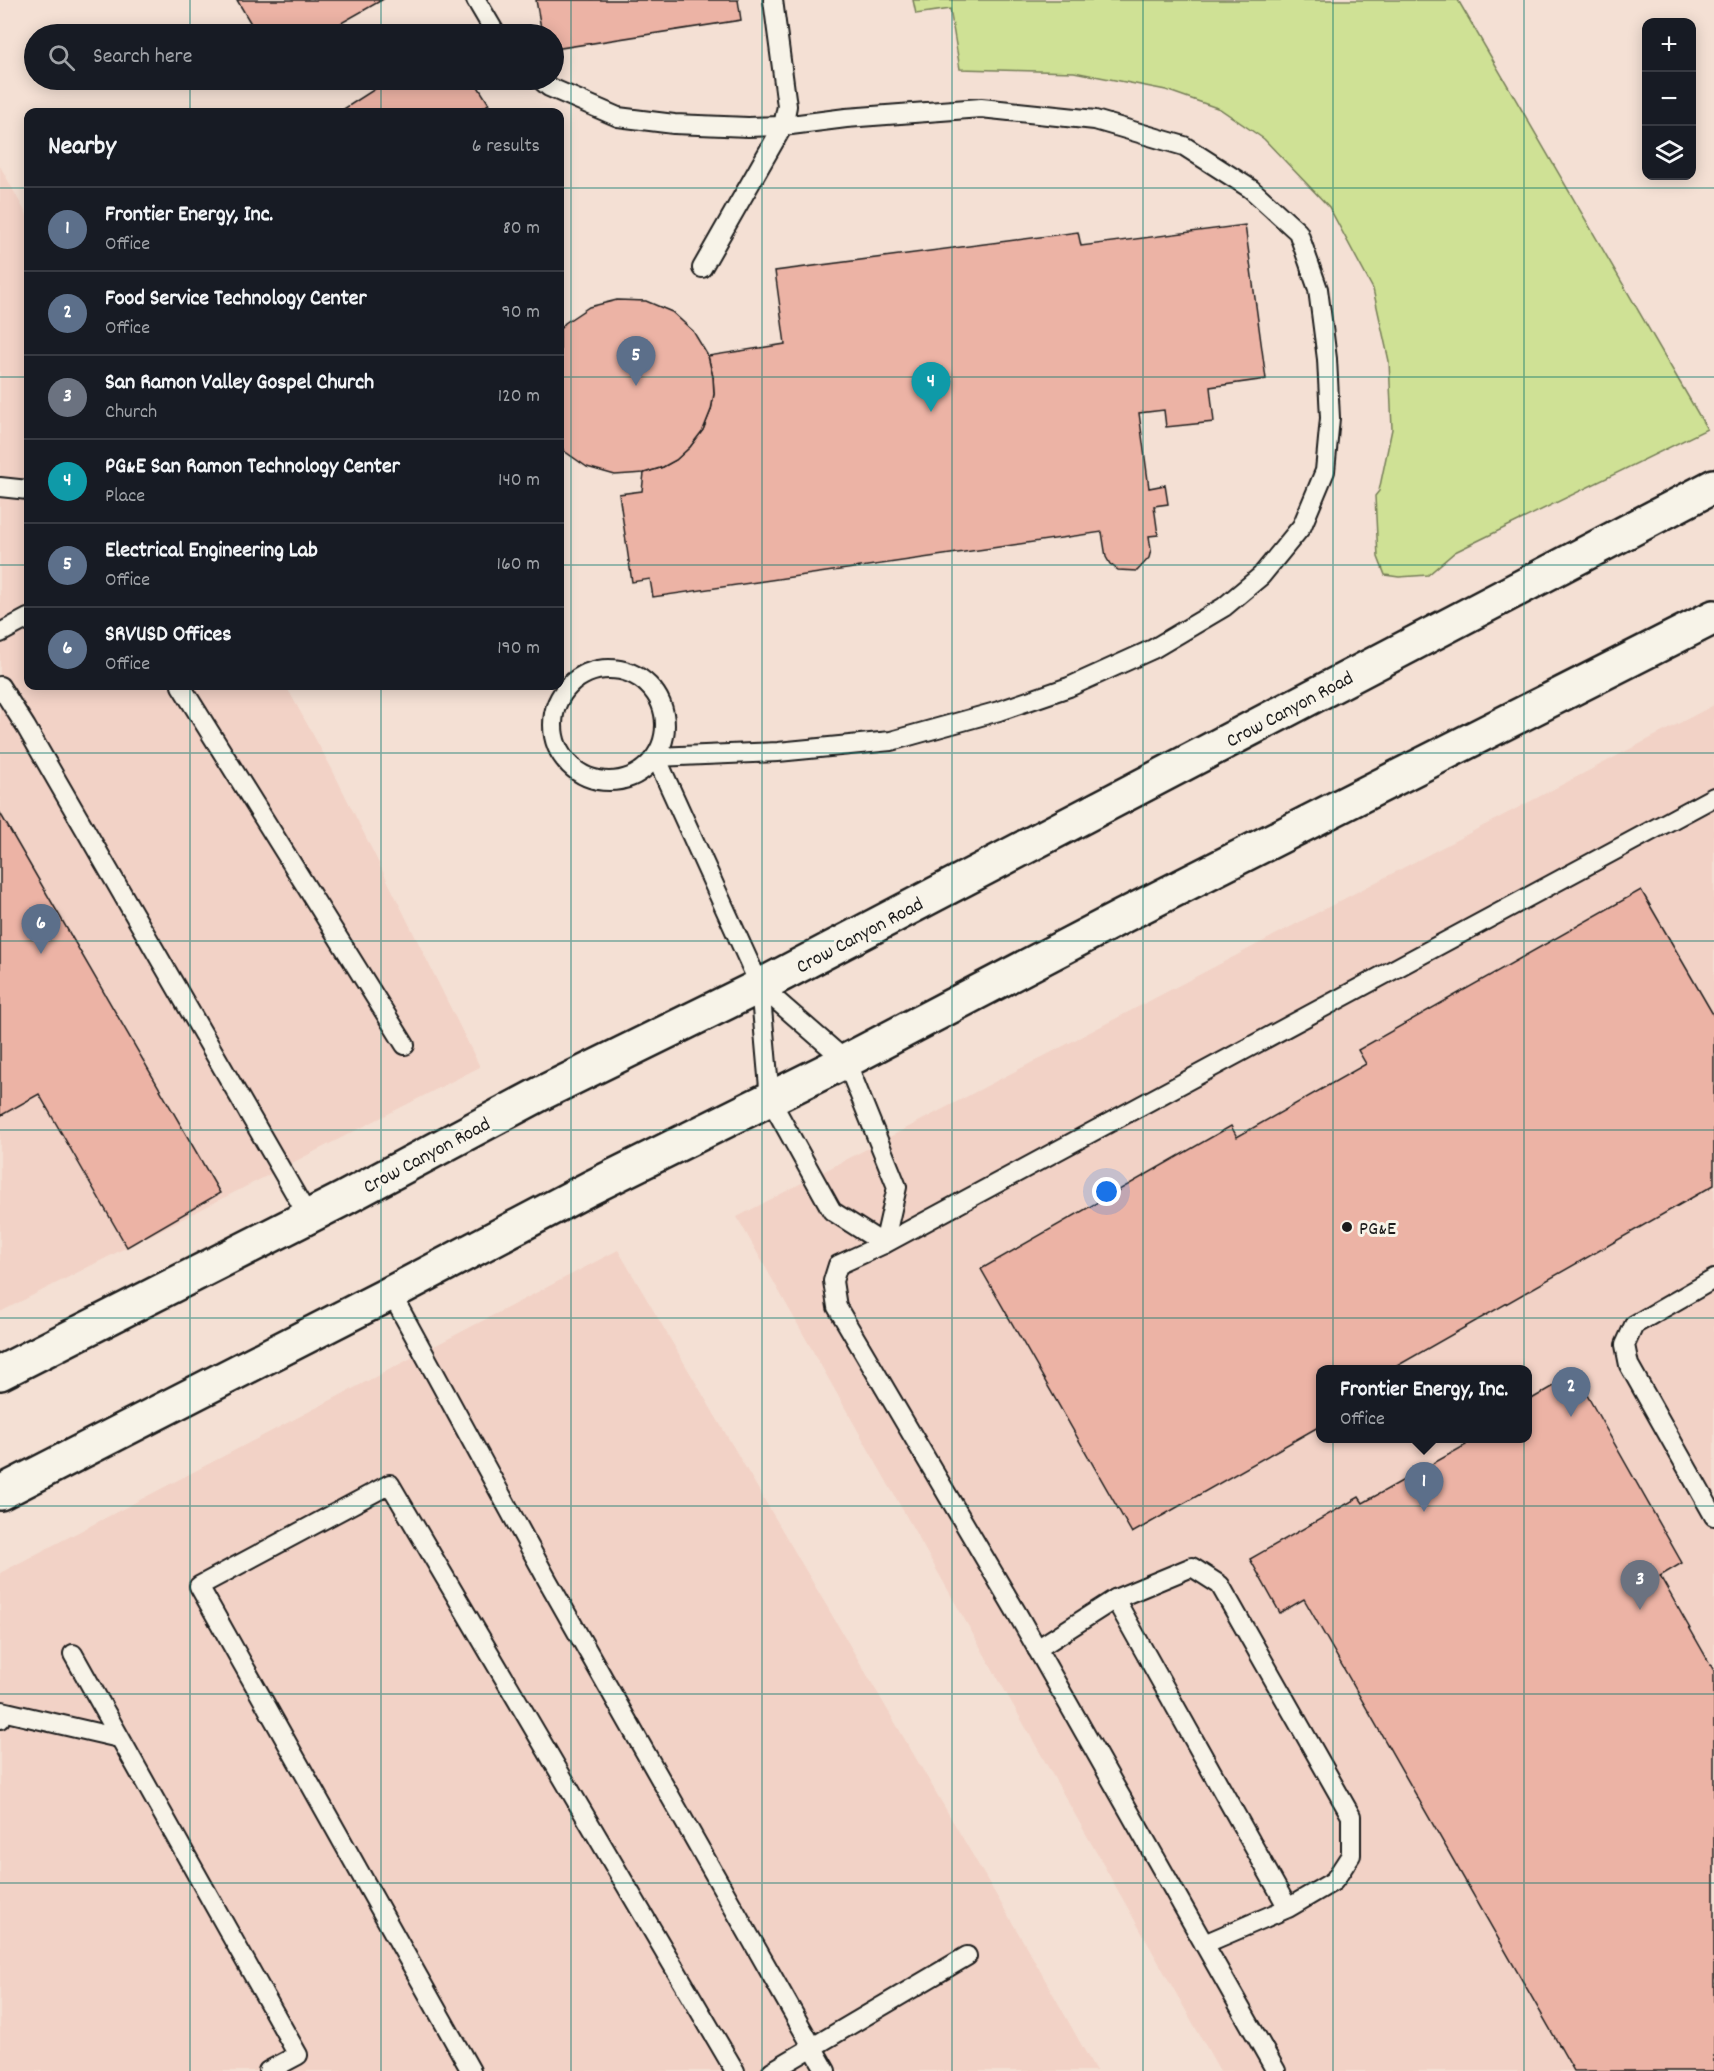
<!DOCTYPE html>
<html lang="en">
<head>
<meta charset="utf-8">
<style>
	:root { --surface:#171b24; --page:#242831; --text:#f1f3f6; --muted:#9ea1a6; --line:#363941; --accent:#0b8043 }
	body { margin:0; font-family:Dekko,sans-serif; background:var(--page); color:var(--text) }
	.controls { position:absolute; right:18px; top:18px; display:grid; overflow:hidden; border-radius:12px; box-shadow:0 3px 15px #0003 }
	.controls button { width:54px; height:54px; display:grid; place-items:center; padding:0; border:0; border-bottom:2px solid var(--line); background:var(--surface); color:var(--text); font:30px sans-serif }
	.you { position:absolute; left:1107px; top:1192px; width:21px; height:21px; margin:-15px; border:4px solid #fff; border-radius:50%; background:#1a73e8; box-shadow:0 0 0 9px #1a73e833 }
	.badge { display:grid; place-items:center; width:39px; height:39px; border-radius:50%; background:var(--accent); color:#fff; font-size:20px; font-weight:700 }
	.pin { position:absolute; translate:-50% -50px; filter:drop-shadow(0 2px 3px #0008) }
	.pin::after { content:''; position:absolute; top:32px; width:21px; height:18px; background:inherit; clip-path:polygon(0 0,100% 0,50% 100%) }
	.popup { position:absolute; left:1316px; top:1365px; width:216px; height:78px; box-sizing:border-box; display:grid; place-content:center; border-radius:12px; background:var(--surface); filter:drop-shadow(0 2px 4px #0005); font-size:20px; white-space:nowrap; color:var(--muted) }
	.popup b { font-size:22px; color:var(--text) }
	.popup::after { content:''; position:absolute; left:50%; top:100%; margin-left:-12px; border:12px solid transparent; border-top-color:var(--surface) }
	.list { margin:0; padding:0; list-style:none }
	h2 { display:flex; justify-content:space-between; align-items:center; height:78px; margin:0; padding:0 24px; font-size:26px }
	h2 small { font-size:20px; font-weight:400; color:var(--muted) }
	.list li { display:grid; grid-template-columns:39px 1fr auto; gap:18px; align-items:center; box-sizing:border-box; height:84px; padding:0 24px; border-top:2px solid var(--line) }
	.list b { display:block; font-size:22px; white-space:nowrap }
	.list p { margin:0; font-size:20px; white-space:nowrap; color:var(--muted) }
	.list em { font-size:20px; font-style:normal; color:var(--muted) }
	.icon { flex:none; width:33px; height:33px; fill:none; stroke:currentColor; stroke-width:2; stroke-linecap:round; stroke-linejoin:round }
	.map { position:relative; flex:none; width:1714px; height:2071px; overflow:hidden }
	.search { position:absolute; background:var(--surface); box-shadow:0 3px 15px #0003; left:24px; top:24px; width:540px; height:66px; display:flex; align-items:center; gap:15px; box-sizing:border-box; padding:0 21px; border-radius:33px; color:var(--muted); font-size:22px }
	.panel { position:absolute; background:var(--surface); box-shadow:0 3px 15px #0003; left:24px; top:108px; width:540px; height:582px; border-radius:12px }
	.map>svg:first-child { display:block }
</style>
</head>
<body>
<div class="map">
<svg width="1714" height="2071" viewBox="0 0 1714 2071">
	<rect width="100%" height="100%" fill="#f4e0d4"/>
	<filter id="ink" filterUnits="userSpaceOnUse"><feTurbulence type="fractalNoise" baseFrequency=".0167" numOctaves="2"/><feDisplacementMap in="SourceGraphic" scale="12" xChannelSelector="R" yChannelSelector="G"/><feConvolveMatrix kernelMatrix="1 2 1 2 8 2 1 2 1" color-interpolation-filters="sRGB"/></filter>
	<g filter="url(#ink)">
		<!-- built -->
		<g fill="#f2d2c6" fill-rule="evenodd">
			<path d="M0,166l28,51v469h258l46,83 148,298 -480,245z"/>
			<path d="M1714,705v1366h-494l-483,-854zM1320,1370h208v68h-208z"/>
			<path d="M618,1250l415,708 63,113h-1096v-498z"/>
		</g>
		<!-- green -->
		<path fill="#cfe195" stroke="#767e58" stroke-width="1.5" d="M913,0h545l249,429 -252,123 -27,23 -29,2 -14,-2 -7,-18 -3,-61 4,-5 13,-62 -3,-68 -16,-72 -44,-82 -65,-68 -44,-30 -54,-19 -92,-18 -114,-3 -10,-60 -34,5z"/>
		<!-- building -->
		<g fill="#ecb3a5" stroke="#1c1c1c" stroke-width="1.5">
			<path d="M237,0h145l-60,34h-65z"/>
			<path d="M536,0h202l3,20 -187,29v-15h-12z"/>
			<path d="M389,80h85l15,24 -13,8h-137z"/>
			<path d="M1245,225l21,154 -56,8 4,35 -48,5 -2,-17 -25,3 10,75 16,-3 3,19 -14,2 4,29 -9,1 2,14 -2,8 -12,13 -19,-1 -8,-6 -4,-7 -4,-25 -449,65 -3,-18 -18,3 -13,-88 23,-3 2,-18 19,-6 13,-7 14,-13 13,-17 8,-20 3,-16 -1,-17 -5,-21 77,-12 -10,-73 303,-39 3,14z"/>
			<path d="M617,300l29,1 26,11 21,19 15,25 5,21 1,17 -3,16 -8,20 -13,17 -14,13 -13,7 -19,6 -29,2 -28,-8 -23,-16 -4,-6v-116l5,-6 24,-16z"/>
			<path d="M0,813l220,380 -93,54 -88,-153 -39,22z"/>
			<path d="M1641,890l73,126v169l-324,185h-70v56l-188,107 -151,-264 250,-143 6,11 129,-73 -8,-14z"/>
			<path d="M1575,1374l107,189 -22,13 54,95v400h-140l-270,-472 -24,14 -30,-54 109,-62 4,6 103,-58 -3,-7h65v-37z"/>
		</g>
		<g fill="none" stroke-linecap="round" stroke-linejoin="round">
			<defs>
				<g id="service">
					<path d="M476,0l20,34"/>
					<path d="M541,80l8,7 69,30 56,7 74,3 35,-1"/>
					<path d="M702,268l81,-142"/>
					<path d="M0,487l28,3"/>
					<path d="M0,633l28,-15"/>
					<circle cx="609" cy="725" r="56"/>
					<path d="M0,686l26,41 282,489"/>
					<path d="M181,686l224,359"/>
					<path d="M760,986l86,75 51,126 -13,57 -52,-33 -62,-112 -10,-113 -104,-229 122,-5 113,-11 108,-30 70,-24 84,-38 71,-42 37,-31 41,-50 23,-55 5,-53 -3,-59 -9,-70 -20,-57 -47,-43 -67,-43 -89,-26 -114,-12 -135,10 -63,8 4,-20 -14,-106"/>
					<path d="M1714,1279l-80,46 -9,20 4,20 85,151"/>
					<path d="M391,1293l157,288 278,490"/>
					<path d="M1037,1649l78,-50"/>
					<path d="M73,1654l225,401 -30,16"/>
					<path d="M0,1719l2,-8 117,27"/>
					<path d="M1204,1944l84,-36 -173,-309 77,-32 28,18 131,231v39l-17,26 -46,27"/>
					<path d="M471,2071l-272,-485 191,-102 345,587"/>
					<path d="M772,2071l195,-115"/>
					<path d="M1276,2071l-258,-456 -181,-308 -4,-26 5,-16 46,-21 830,-447"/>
				</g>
				<g id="secondary">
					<path d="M0,1373l343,-174 199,-106 218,-107 954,-500"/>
					<path d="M0,1493l391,-200 199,-105 256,-127 277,-145 591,-299"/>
				</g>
			</defs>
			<!-- service casing -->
			<use href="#service" stroke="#1c1c1c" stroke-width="22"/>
			<!-- secondary casing -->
			<use href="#secondary" stroke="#1c1c1c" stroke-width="38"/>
			<!-- service -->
			<use href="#service" stroke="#f7f3e8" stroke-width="18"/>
			<!-- secondary -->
			<use href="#secondary" stroke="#f7f3e8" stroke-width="33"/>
		</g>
	</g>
	<!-- grid -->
	<path fill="none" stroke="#0f766e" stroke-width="1.5" stroke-opacity="0.55" d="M190,0v34M381,0v34M571,0v2071M762,0v2071M952,0v2071M1143,0v2071M1333,0v2071M1524,0v2071M190,80v32M381,80v32M0,188h28M560,188h1154M0,377h28M560,377h1154M0,565h28M560,565h1154M190,686v1385M381,686v1385M0,753h1714M0,941h1714M0,1130h1714M0,1318h1714M0,1506h1714M0,1694h1714M0,1883h1714"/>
	<!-- markers -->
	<circle fill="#1c1c1c" stroke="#f7f3e8" stroke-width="2" cx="1347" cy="1227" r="6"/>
	<g text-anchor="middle" stroke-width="6" stroke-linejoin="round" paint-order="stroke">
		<!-- street labels -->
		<g font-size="20" fill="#1c1c1c" stroke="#f7f3e8">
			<text transform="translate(1289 708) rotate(-28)" y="7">Crow Canyon Road</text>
			<text transform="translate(859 934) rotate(-28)" y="7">Crow Canyon Road</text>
			<text transform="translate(426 1154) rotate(-28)" y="7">Crow Canyon Road</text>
		</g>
		<!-- poi labels -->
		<g font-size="20" fill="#1c1c1c" stroke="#f7f3e8" text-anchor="start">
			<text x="1359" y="1234">PG&amp;E</text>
		</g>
	</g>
</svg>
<div class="controls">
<button>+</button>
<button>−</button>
<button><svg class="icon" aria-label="layers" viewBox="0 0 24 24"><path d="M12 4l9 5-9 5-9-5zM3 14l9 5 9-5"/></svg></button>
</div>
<div class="you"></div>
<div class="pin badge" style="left:1424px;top:1512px;background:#5c6f8a">1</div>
<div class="popup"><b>Frontier Energy, Inc.</b>Office</div>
<div class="pin badge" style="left:1571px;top:1417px;background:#5c6f8a">2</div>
<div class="pin badge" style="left:1640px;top:1610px;background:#6b7280">3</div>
<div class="pin badge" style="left:931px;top:412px;background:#0f9aa8">4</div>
<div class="pin badge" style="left:636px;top:386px;background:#5c6f8a">5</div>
<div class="pin badge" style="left:41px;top:954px;background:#5c6f8a">6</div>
<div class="search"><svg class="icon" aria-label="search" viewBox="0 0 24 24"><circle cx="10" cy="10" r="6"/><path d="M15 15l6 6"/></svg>Search here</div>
<section class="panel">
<h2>Nearby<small>6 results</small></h2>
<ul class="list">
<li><span class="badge" style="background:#5c6f8a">1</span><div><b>Frontier Energy, Inc.</b><p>Office</p></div><em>80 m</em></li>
<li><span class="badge" style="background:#5c6f8a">2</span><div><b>Food Service Technology Center</b><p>Office</p></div><em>90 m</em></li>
<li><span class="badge" style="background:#6b7280">3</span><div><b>San Ramon Valley Gospel Church</b><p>Church</p></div><em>120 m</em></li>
<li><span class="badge" style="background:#0f9aa8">4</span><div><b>PG&amp;E San Ramon Technology Center</b><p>Place</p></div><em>140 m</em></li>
<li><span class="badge" style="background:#5c6f8a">5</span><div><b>Electrical Engineering Lab</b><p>Office</p></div><em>160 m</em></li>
<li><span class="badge" style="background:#5c6f8a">6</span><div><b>SRVUSD Offices</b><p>Office</p></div><em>190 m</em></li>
</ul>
</section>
</div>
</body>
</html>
